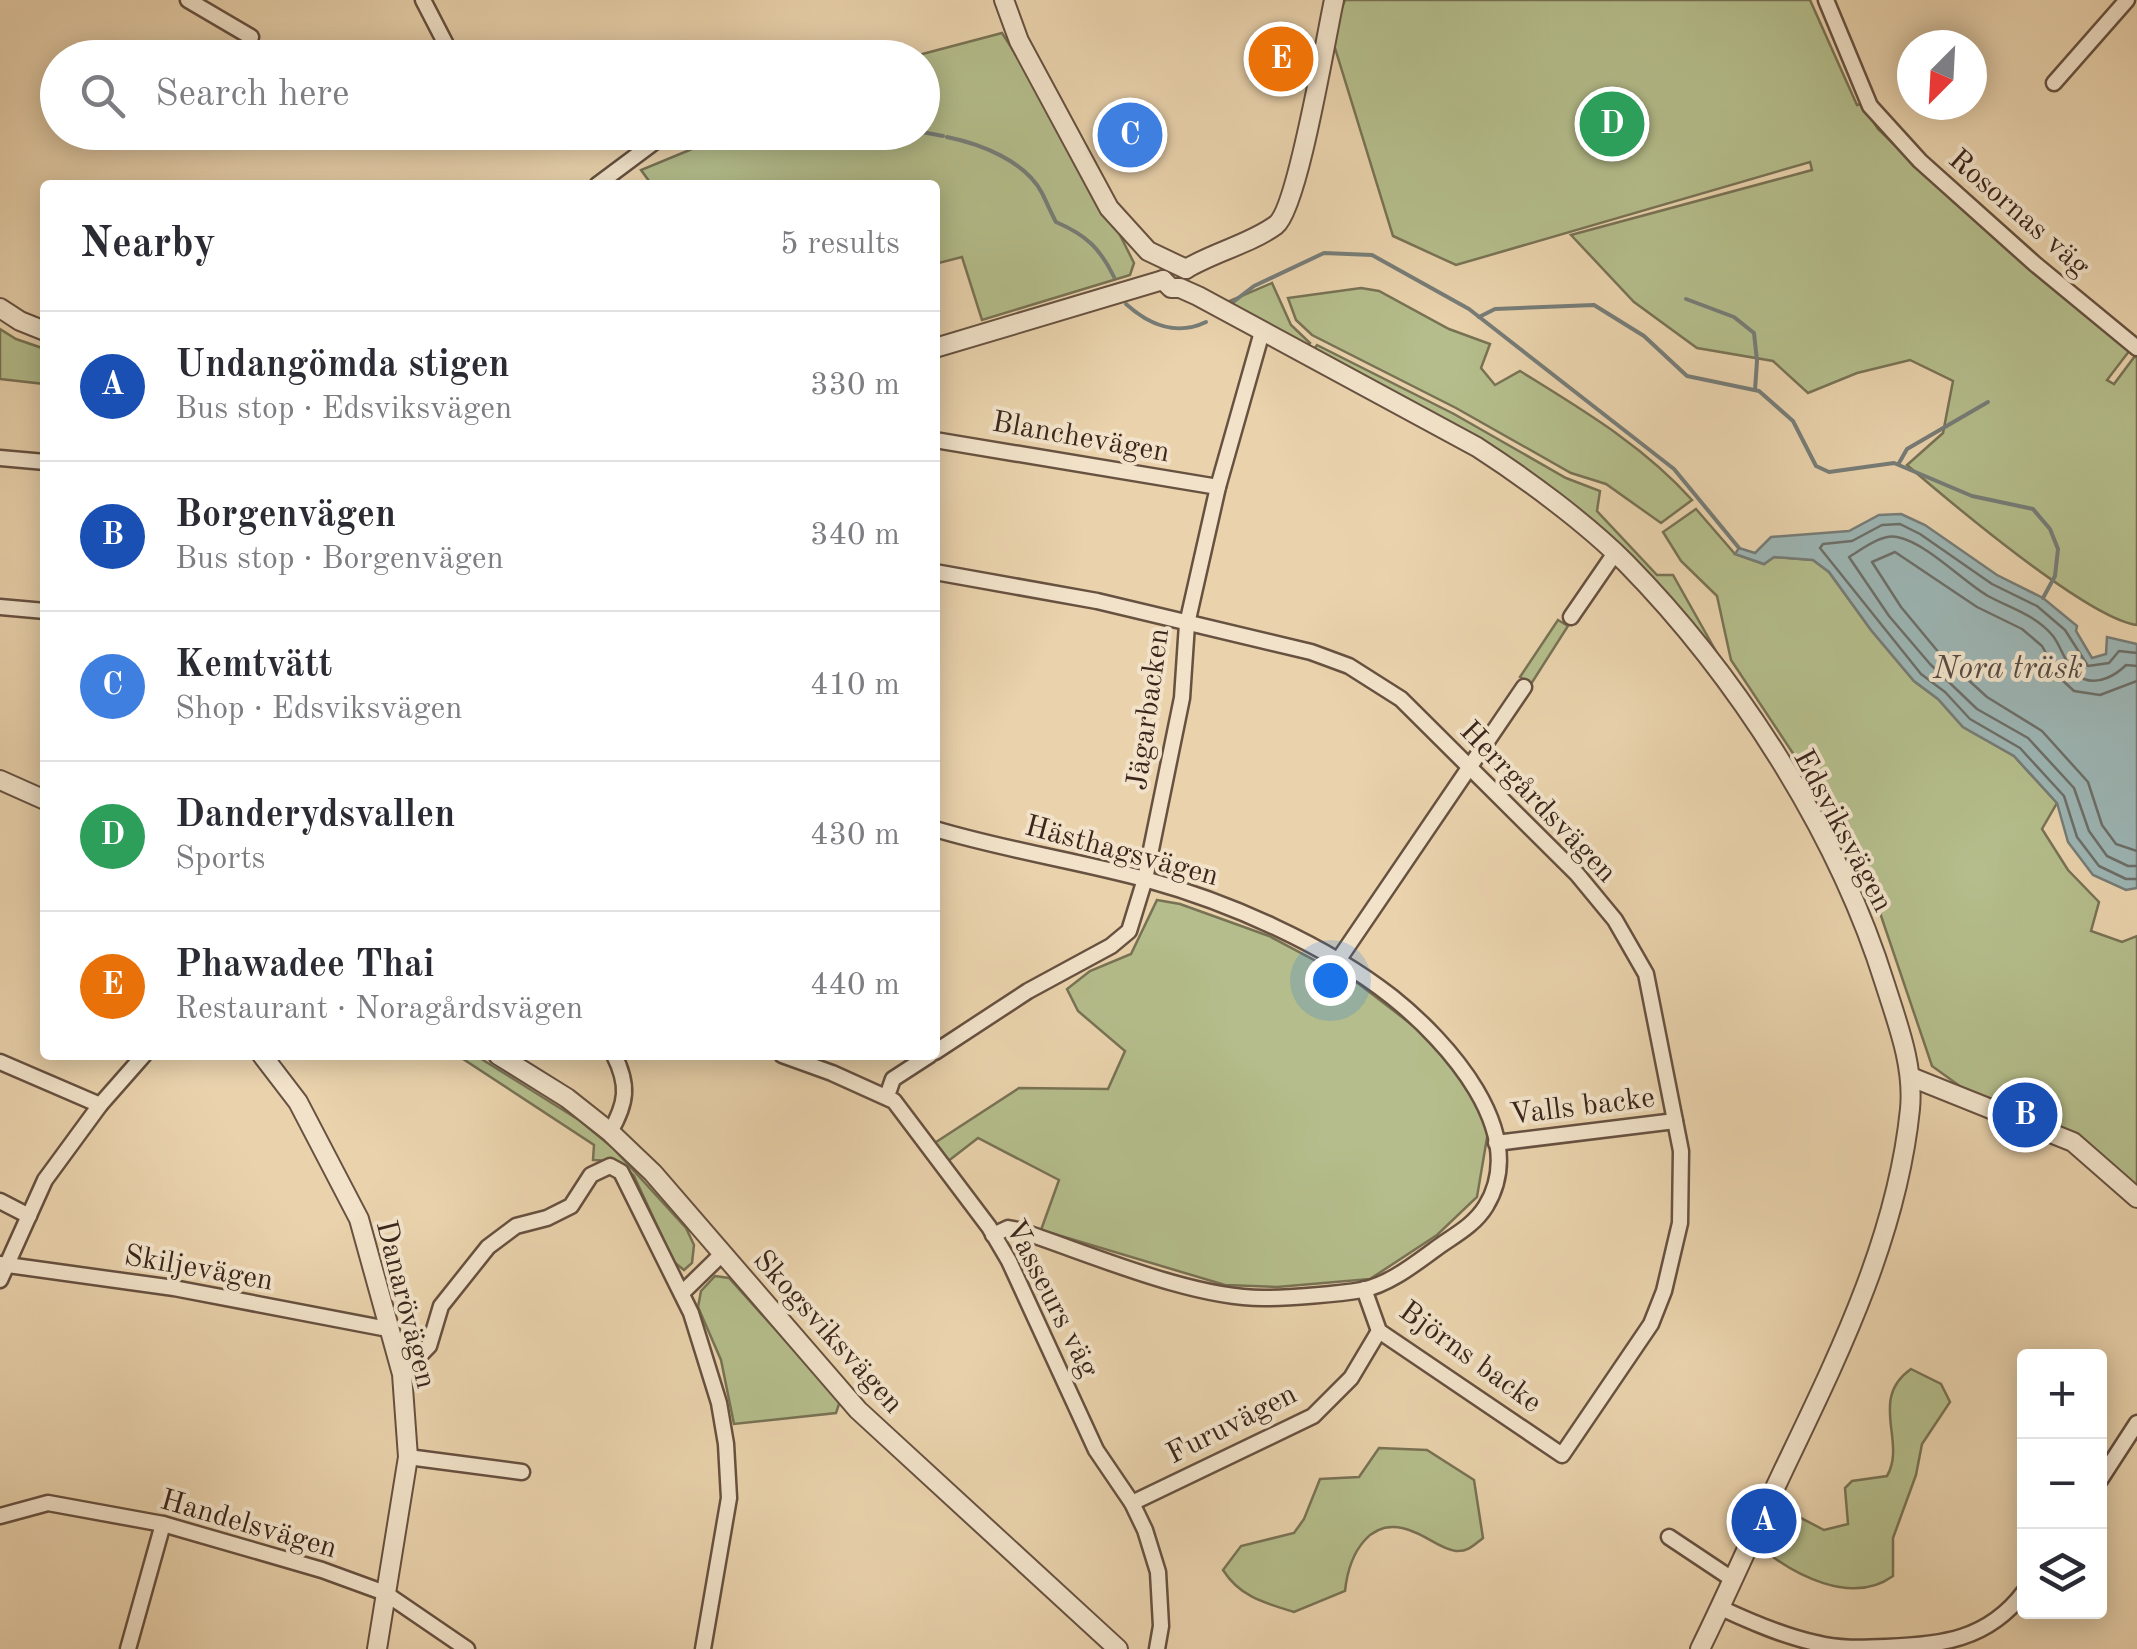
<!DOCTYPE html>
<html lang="en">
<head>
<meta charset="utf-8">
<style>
	:root { --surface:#fff; --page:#f7f7f7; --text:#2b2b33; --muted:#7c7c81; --line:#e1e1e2; --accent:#0f766e }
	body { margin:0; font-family:"Old Standard TT",serif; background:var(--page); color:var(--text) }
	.controls { position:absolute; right:30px; bottom:30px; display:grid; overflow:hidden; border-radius:10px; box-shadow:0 5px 25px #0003 }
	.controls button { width:90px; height:90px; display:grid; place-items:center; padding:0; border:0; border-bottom:2px solid var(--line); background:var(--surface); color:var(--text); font:50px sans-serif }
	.compass { position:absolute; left:1897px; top:30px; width:90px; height:90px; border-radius:50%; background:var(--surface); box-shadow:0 5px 25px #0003; rotate:204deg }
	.you { position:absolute; left:1330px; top:980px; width:35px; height:35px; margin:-25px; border:8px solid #fff; border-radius:50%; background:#1a73e8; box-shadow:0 0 0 15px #1a73e833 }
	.badge { display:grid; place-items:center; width:65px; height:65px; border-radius:50%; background:var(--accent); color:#fff; font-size:32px; font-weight:700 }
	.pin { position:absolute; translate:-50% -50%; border:5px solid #fff; box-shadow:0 2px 10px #0006 }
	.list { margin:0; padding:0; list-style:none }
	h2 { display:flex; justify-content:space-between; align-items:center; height:130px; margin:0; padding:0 40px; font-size:42px }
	h2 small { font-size:32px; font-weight:400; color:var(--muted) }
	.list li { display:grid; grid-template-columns:65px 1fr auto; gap:30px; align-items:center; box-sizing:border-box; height:150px; padding:0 40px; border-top:2px solid var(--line) }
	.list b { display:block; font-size:38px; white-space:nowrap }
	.list p { margin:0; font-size:32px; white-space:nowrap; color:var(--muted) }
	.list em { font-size:32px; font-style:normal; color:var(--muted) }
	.icon { flex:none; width:55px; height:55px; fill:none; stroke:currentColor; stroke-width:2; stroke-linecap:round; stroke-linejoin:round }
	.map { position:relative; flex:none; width:2137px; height:1649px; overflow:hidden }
	.search { position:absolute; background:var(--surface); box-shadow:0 5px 25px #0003; left:40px; top:40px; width:900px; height:110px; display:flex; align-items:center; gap:25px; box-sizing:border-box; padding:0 35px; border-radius:55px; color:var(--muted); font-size:38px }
	.panel { position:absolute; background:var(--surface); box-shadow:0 5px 25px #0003; left:40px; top:180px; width:900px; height:880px; border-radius:10px }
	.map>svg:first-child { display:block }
</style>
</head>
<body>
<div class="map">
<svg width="2137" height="1649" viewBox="0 0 2137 1649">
	<rect width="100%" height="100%" fill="#e9d2ac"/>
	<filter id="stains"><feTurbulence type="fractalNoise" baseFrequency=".002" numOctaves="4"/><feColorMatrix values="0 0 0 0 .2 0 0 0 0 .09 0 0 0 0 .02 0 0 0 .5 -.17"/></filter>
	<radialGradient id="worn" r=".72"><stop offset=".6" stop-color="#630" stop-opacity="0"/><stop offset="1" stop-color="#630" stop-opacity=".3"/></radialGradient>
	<!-- green -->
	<g fill="#b4bd8b" stroke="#787254" stroke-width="2.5">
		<path d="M1345,0h465l47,105 5,-1 16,25 75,72 177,149 -23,30 7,4 21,-28 2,2v267c-49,-6 -188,-124 -230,-160l36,-32 10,-52 -43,-21 -53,13 -49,20 -35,-32 -76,-13 -63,-46 -63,-67 241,-65 -2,-8 -354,103 -63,-29 -62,-201z"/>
		<path d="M1002,33l74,114 58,116 -4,12 -148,45 -20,-63 -27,7v-79h-283l-11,-15 51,-21 62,-16 168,-1v-74l-11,-1z"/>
		<path d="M1272,283l19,42 19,18 -3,5 -82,-45z"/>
		<path d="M1361,288l18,3 70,38 41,15 -9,24 14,17 25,-14c61,38 123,74 172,129l-31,23 -55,-39 -35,-11 -115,-65 -144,-73 -16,-15 -8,-22z"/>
		<path d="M0,329l16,10 29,10v35l-45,-5z"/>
		<path d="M1317,345l137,69 112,64 34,13 -3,20 60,64h16l53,94 -97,-113 -114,-94 -52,-32 -151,-78z"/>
		<path d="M1696,509l39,45 29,10 10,-7 39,3 16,12 42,58 43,51 24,18 25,28 51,29 43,47 -15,26 26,41 31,32 -8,29 31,11 15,-6v252l-40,-35 -39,-28 -97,-38 -29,-21 -56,-165 -64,-119 -81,-122 -14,-64 -36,-35 -18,-29z"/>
		<path d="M1558,620l10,6 -37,58 -11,-7z"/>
		<path d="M1157,900l23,4 89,32 90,48 61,47 47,49 22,46 -12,71 -40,38 -67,44 -93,8 -52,-2 -184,-55 18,-50 -81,-42 -31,24 -14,-18 86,-56 89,1 17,-38 -47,-40 -11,-22 23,-18 41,-17z"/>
		<path d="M457,1055h18l104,65 34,28 73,80 8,17 -2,18 -8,7 -10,-8 -40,-86c-13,-12 -23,-16 -41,-16l1,-15z"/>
		<path d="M715,1276l14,2 111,123 -4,12 -102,11 -13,-64 -23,-53 3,-16z"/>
		<path d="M1911,1369l30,15 9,18 -28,42 -6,31 -23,63v38c-41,30 -100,-1 -134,-30l19,-40 46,24 24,-6 -3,-36 7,-7 35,-5c20,-34 -19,-77 24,-107z"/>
		<path d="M1379,1448l48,2 47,30 9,58c-9,7 -15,14 -27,13 -15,-2 -28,-14 -42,-19 -44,-19 -65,22 -69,59l-51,21c-29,-9 -54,-15 -71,-42l18,-24 53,-13 10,-14 16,-40 39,-2z"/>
	</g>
	<!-- water -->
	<path fill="#9cb5b4" stroke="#767c77" stroke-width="2.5" d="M1901,514l24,11 72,50 46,23 34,28 -1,5 16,27 14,-4 1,-17 30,7v244l-11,2 -33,-15 -25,-33 -11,-39 -43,-47 -51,-29 -25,-28 -24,-18 -43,-51 -42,-58 -16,-12 -39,-3 -10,7 -29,-10 4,-6 16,5 16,-16 78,-6 30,-16z"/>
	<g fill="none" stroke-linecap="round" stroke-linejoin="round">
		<!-- shore -->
		<g stroke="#6c6e68" stroke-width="2.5">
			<path d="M2137,653l-18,-2 -10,12 -21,3 -23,-36 -28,-24 -45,-22 -72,-50 -20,-10 -18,1 -30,16 -29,3 -3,4 101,126 24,18 25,27 50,29 44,48 13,41 22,29 27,13h11"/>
			<path d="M2137,666l-11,-1c-10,10 -27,20 -42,14 -17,-7 -21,-30 -31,-43 -17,-21 -43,-28 -65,-40 -27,-16 -61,-53 -91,-59 -15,-4 -36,13 -48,20l40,59 41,48 47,45 51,29 46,50 15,43 18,25 21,10h9"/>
			<path d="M2137,681l-37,14 -26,-4 -14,-13 -18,-32 -20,-17 -45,-22 -82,-55 -23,10 29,45 39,47 47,43 55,34 46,51 14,43 14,19 21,7"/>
		</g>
		<!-- stream -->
		<g stroke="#767c77" stroke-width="4">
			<path d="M922,132l21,4"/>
			<path d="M947,137c34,7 78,24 95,56 5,10 9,20 14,29 30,13 44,26 58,55"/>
			<path d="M842,142l26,-10"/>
			<path d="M1686,299l48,18 20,16 3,28 -2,29"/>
			<path d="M1233,302l21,-16 70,-33 48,2 97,54 205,160 65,79"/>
			<path d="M1126,304c23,21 51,32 80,18"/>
			<path d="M1479,317l16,-8 99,-4 50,31 43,40 72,15 34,30 23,45 13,6 65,-9 78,33 61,13 17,20 8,20 -3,27 -12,22"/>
			<path d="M1899,463l8,-14 81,-47"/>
		</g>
		<defs>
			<g id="minor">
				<path d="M188,0l63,37"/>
				<path d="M423,0l30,58"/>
				<path d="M1826,0l44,106 50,55 115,103 102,84"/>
				<path d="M2054,83l73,-83"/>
				<path d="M597,185l71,-53"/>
				<path d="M935,440l283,47"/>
				<path d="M0,458l45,4"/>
				<path d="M935,572l162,29 214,51 38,14 52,33 176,175 38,46 31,54 35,177 -1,72 -16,68 -13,33 -89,131 -183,-124 -15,-42"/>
				<path d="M0,607l45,4"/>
				<path d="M1571,617l44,-64"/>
				<path d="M935,829c70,21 143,32 213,51 80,22 178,65 244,117 54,43 139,135 94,209 -11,18 -29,28 -45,39 -24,17 -50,39 -79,45 -23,4 -73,8 -97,8 -73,1 -177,-45 -247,-68l-10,-2 -15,7"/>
				<path d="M1339,959l185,-272"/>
				<path d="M935,1052l93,-61 83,-45 18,-15 16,-52 37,-181 5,-74 31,-137 44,-155"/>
				<path d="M782,1055l50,18 62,28 95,126 20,34 87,189 36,53 13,27 13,42 3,54 -4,23"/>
				<path d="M0,1062l100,43"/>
				<path d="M887,1096l6,-17 37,-24"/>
				<path d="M610,1132c17,-29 19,-47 4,-77"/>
				<path d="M1496,1143l179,-22"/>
				<path d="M0,1201l29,15"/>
				<path d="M0,1264l174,24 214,41"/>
				<path d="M0,1280l45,-100 55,-75 44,-50"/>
				<path d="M682,1293l40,-39"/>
				<path d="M402,1374l27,-28 12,-40 47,-59 28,-21 31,-8 24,-12 20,-31 19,-9 11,6 70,141 28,90 7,41 3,54 -26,151"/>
				<path d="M408,1457l114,15"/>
				<path d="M2100,1480l37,-57"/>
				<path d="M1132,1503l181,-87 38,-38 28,-47"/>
				<path d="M0,1516l48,-13 115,21 159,46 63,23 82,56"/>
				<path d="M1669,1537l63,42"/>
				<path d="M1721,1608c30,14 62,28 95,35 22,6 46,5 70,4 55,-2 102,-7 138,-55"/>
				<path d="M128,1649l35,-125"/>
			</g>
			<g id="tertiary">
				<path d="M1004,0l15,41 90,167 39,43 38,18"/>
				<path d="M1186,269c28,-17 64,-25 90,-44 22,-17 50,-189 58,-225"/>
				<path d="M1163,280l8,8h9l18,8 279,151c48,31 108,75 149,116 111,113 212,270 259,421 13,41 29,82 25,125 -13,129 -72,247 -127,362 -28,59 -54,119 -83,178"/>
				<path d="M0,308l20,13 25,10"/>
				<path d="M935,348l228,-68"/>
				<path d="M0,780l45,20"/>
				<path d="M262,1055l36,47 61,117 43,155 6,83 -31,192"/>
				<path d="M498,1055l69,43 43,34 43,41 205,237 260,239"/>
				<path d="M1911,1077l162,65 64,56"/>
			</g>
		</defs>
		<!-- minor casing -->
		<use href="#minor" stroke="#675140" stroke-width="19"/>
		<!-- tertiary casing -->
		<use href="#tertiary" stroke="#675140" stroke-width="22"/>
		<!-- minor -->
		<use href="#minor" stroke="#f1e2c9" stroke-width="14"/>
		<!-- tertiary -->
		<use href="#tertiary" stroke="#f1e2c9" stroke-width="18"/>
	</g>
	<g text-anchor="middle" stroke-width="8" stroke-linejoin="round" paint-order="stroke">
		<!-- street labels -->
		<g font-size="30" fill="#3c261c" stroke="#f1e2c9">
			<text transform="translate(2020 212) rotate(41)" y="10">Rosornas väg</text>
			<text transform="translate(1081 436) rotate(10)" y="10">Blanchevägen</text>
			<text transform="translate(1147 709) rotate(-82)" y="10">Jägarbacken</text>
			<text transform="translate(1539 801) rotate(46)" y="10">Herrgårdsvägen</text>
			<text transform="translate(1844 830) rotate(62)" y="10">Edsviksvägen</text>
			<text transform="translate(1122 850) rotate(15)" y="10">Hästhagsvägen</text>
			<text transform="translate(1582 1105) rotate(-7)" y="10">Valls backe</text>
			<text transform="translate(199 1267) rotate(10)" y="10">Skiljevägen</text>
			<text transform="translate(1053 1298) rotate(63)" y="10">Vasseurs väg</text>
			<text transform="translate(407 1304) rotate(76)" y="10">Danarövägen</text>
			<text transform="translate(829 1331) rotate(48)" y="10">Skogsviksvägen</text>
			<text transform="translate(1471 1356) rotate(36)" y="10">Björns backe</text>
			<text transform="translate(1231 1423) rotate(-27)" y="10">Furuvägen</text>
			<text transform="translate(249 1523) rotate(16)" y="10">Handelsvägen</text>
		</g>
		<!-- water labels -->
		<g font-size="32" font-style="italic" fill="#544a42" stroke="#f1e2c9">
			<text x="2008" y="678">Nora träsk</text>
		</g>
	</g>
	<rect width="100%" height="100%" filter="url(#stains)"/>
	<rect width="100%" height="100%" fill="url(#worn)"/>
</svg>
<div class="controls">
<button>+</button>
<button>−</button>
<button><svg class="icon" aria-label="layers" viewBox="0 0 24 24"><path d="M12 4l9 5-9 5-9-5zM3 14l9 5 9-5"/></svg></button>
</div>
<svg class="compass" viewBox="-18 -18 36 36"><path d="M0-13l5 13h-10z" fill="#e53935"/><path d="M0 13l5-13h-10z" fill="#7c7c81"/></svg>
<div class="you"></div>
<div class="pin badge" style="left:1764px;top:1521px;background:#1a4fb4">A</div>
<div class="pin badge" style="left:2025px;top:1115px;background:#1a4fb4">B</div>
<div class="pin badge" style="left:1130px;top:135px;background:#3f7fe0">C</div>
<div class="pin badge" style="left:1612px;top:124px;background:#2e9e5b">D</div>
<div class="pin badge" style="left:1281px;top:59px;background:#e8710a">E</div>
<div class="search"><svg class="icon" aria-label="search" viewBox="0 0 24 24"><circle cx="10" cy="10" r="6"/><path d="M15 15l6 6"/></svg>Search here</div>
<section class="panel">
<h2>Nearby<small>5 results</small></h2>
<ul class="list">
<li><span class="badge" style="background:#1a4fb4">A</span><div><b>Undangömda stigen</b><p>Bus stop · Edsviksvägen</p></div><em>330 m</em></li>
<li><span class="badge" style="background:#1a4fb4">B</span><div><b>Borgenvägen</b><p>Bus stop · Borgenvägen</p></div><em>340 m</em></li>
<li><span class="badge" style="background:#3f7fe0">C</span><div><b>Kemtvätt</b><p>Shop · Edsviksvägen</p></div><em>410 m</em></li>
<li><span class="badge" style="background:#2e9e5b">D</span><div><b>Danderydsvallen</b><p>Sports</p></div><em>430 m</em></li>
<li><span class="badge" style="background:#e8710a">E</span><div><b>Phawadee Thai</b><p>Restaurant · Noragårdsvägen</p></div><em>440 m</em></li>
</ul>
</section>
</div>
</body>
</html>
